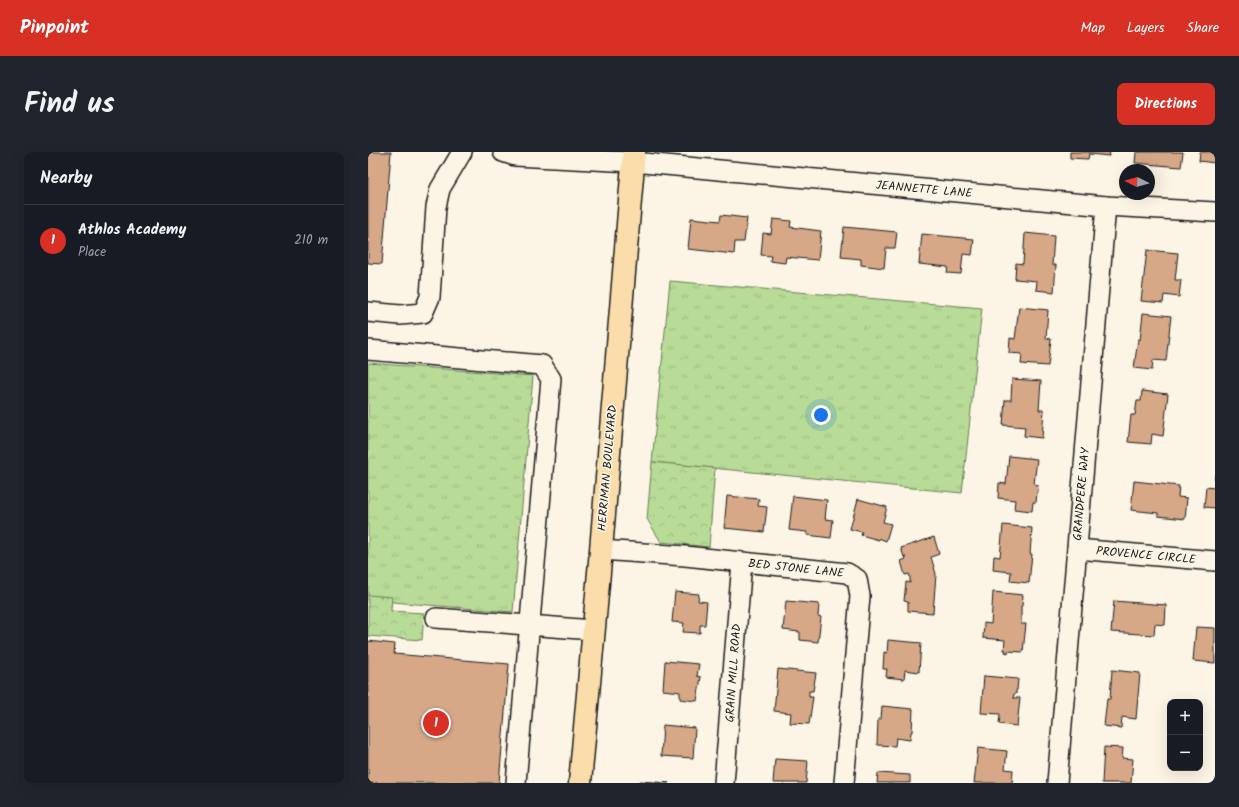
<!DOCTYPE html>
<html lang="en">
<head>
<meta charset="utf-8">
<style>
	:root { --surface:#171b24; --page:#20242c; --text:#f1f3f6; --muted:#9ea1a6; --line:#363941; --accent:#d93025 }
	body { margin:0; font-family:Kalam,sans-serif; background:var(--page); color:var(--text) }
	.controls { position:absolute; right:12px; bottom:12px; display:grid; overflow:hidden; border-radius:8px; box-shadow:0 4px 16px #0002 }
	.controls button { width:36px; height:36px; display:grid; place-items:center; padding:0; border:0; border-bottom:1px solid var(--line); background:var(--surface); color:var(--text); font:20px sans-serif }
	.compass { position:absolute; left:751px; top:12px; width:36px; height:36px; border-radius:50%; background:var(--surface); box-shadow:0 4px 16px #0002; rotate:275deg }
	.you { position:absolute; left:453px; top:263px; width:14px; height:14px; margin:-10px; border:3px solid #fff; border-radius:50%; background:#1a73e8; box-shadow:0 0 0 6px #1a73e833 }
	.badge { display:grid; place-items:center; width:26px; height:26px; border-radius:50%; background:var(--accent); color:#fff; font-size:13px; font-weight:700 }
	.pin { position:absolute; translate:-50% -50%; border:2px solid #fff; box-shadow:0 1px 4px #0006 }
	.list { margin:0; padding:0; list-style:none }
	h2 { display:flex; justify-content:space-between; align-items:center; height:52px; margin:0; padding:0 16px; font-size:17px }
	h2 small { font-size:13px; font-weight:400; color:var(--muted) }
	.list li { display:grid; grid-template-columns:26px 1fr auto; gap:12px; align-items:center; box-sizing:border-box; height:72px; padding:0 16px; border-top:1px solid var(--line) }
	.list b { display:block; font-size:15px; white-space:nowrap }
	.list p { margin:0; font-size:13px; white-space:nowrap; color:var(--muted) }
	.list em { font-size:13px; font-style:normal; color:var(--muted) }
	.map { position:relative; flex:none; width:847px; height:631px; overflow:hidden; border-radius:8px }
	header { display:flex; align-items:center; gap:24px; box-sizing:border-box; height:56px; padding:0 20px; background:var(--accent); color:#fff }
	header strong { font-size:19px }
	nav { display:flex; gap:22px; margin-inline-start:auto; font-size:14px }
	.intro { display:flex; align-items:center; justify-content:space-between; box-sizing:border-box; height:96px; padding:0 24px }
	h1 { margin:0; font-size:28px }
	.button { padding:10px 18px; border-radius:8px; background:var(--accent); color:#fff; font-size:14px; font-weight:700 }
	main { display:flex; gap:24px; padding:0 24px }
	aside { flex:1; background:var(--surface); border-radius:8px; box-shadow:0 4px 16px #0002 }
	.map>svg:first-child { display:block }
</style>
</head>
<body>
<header>
<strong>Pinpoint</strong>
<nav><a>Map</a><a>Layers</a><a>Share</a></nav>
</header>
<div class="intro"><h1>Find us</h1><a class="button">Directions</a></div>
<main>
<aside>
<h2>Nearby<small></small></h2>
<ul class="list">
<li><span class="badge">1</span><div><b>Athlos Academy</b><p>Place</p></div><em>210 m</em></li>
</ul>
</aside>
<div class="map">
<svg width="847" height="631" viewBox="0 0 847 631">
	<defs>
		<pattern id="grass-tufts" width="24" height="20" patternUnits="userSpaceOnUse"><rect width="24" height="20" fill="#b8dc97"/><path d="M3 7l-1-3M5 7V3M7 7l1-3M15 17l-1-3M17 17v-4M19 17l1-3" fill="none" stroke="#9ebc82"/></pattern>
		<pattern id="park-crowns" width="20" height="18" patternUnits="userSpaceOnUse"><rect width="20" height="18" fill="#b8dc97"/><path d="M2 6a3 3 0 1 1 6 0M12 15a3 3 0 1 1 6 0" fill="none" stroke="#9ebc82"/></pattern>
	</defs>
	<rect width="100%" height="100%" fill="#fcf5e5"/>
	<filter id="ink" filterUnits="userSpaceOnUse"><feTurbulence type="fractalNoise" baseFrequency=".025" numOctaves="2"/><feDisplacementMap in="SourceGraphic" scale="8" xChannelSelector="R" yChannelSelector="G"/><feConvolveMatrix kernelMatrix="1 2 1 2 8 2 1 2 1" color-interpolation-filters="sRGB"/></filter>
	<g filter="url(#ink)">
		<!-- grass -->
		<g fill="url(#grass-tufts)" stroke="#6a7c5a">
			<path d="M302,129l312,27 -20,185 -310,-31z"/>
			<path d="M0,211l165,13 -20,236 -145,-12z"/>
		</g>
		<!-- park -->
		<g fill="url(#park-crowns)" stroke="#6a7c5a">
			<path d="M284,310l63,6 -6,79 -48,-5 -14,-23z"/>
			<path d="M0,443l24,2 -1,14 33,2 -2,27 -54,-4z"/>
		</g>
		<!-- building -->
		<g fill="#d7a888" stroke="#1c1c1c">
			<path d="M0,0h23l-9,112 -14,-1z"/>
			<path d="M702,0h40l-1,4 -20,-2 -1,5 -18,-1z"/>
			<path d="M768,0h47l-2,15 -46,-4z"/>
			<path d="M832,0h15v11l-16,-2z"/>
			<path d="M353,63l26,3 -3,24h-9l-1,12 -46,-5 3,-31 29,3z"/>
			<path d="M405,67l18,2 -1,6 31,4 -3,29 -32,-3 -1,6 -15,-2 1,-5 -10,-1 2,-22 8,1z"/>
			<path d="M476,75l53,5 -2,16h-9l-2,20 -23,-3v-6l-20,-2z"/>
			<path d="M657,81l29,3 -2,29h4l-2,27 -18,-2 1,-9 -22,-2 1,-16 7,1z"/>
			<path d="M554,82l52,5 -2,16 -9,-1 -2,20 -14,-1 1,-6 -29,-3z"/>
			<path d="M779,98l31,3 -3,27h6l-2,17 -15,-2 -1,8 -22,-2z"/>
			<path d="M651,155l29,3 -2,28 5,1 -3,27 -27,-2 1,-10 -13,-1 1,-15 5,1z"/>
			<path d="M775,161l28,3 -5,45 -13,-1 -1,10 -18,-2 4,-29 2,1z"/>
			<path d="M644,227l29,2 -2,29h5l-2,28 -18,-2 1,-9 -22,-2 2,-25h6z"/>
			<path d="M774,239l26,3 -5,42 -11,-2 -1,10 -23,-2 3,-27h4l2,-14h4z"/>
			<path d="M641,304l28,3 -3,25 4,1 -2,17h-3l-1,9 -18,-2 1,-9 -17,-2 1,-15 7,1z"/>
			<path d="M847,323v33l-11,-1 2,-20 8,1z"/>
			<path d="M766,329l45,5 -1,11 9,1 -2,21 -27,-3v-3l-27,-3z"/>
			<path d="M359,344l32,3 -1,7 9,1 -3,25 -40,-4z"/>
			<path d="M425,344l34,4 -2,19 8,1 -2,18 -24,-3v-3l-18,-2z"/>
			<path d="M490,347l29,8 -4,15 8,2 -5,17 -7,-3v2l-18,-5 1,-3 -12,-3z"/>
			<path d="M635,373l29,3 -2,26h2l-3,29 -19,-2 1,-9 -18,-2 1,-14 6,1z"/>
			<path d="M566,385l5,17 -8,3 5,17 -3,39 -25,-2v-9l-4,-1 2,-19 4,1v-6l-1,-3 -4,1 -4,-14 5,-2 -1,-3 -1,1 -3,-9z"/>
			<path d="M307,440l24,2 -1,7 9,1 -2,23h-5v8l-17,-1 1,-9 -12,-1z"/>
			<path d="M625,440l30,3 -1,11h-1v17l-1,1h6l-3,28 -15,-1v2l-3,-1 1,-2h-2l1,-10 -22,-2 1,-15 7,1z"/>
			<path d="M418,449l33,3 -1,12 3,1 -3,25 -18,-2v-8l-17,-2z"/>
			<path d="M746,449l52,4 -1,20 -10,-1 -1,11 -43,-3z"/>
			<path d="M828,475l19,1v35l-22,-2z"/>
			<path d="M520,488l33,3 -2,29 -14,-2 -1,9 -18,-2 1,-8h-4l1,-17 3,1z"/>
			<path d="M0,489l27,3 -1,10 115,10 -10,119h-131z"/>
			<path d="M297,509l34,3 -2,12 4,1 -4,24 -17,-2v-7l-17,-2z"/>
			<path d="M410,517l38,4 -3,18h-4v6h4l-4,27 -19,-1 1,-10 -17,-2z"/>
			<path d="M744,518l28,3 -4,46 -14,-2 -1,11 -17,-2 3,-27h3z"/>
			<path d="M616,524l34,3 -1,11h-1v4h-2l-1,4h7l-3,28 -18,-2 1,-10 -19,-1z"/>
			<path d="M514,554l31,3 -1,23h-1l-1,8 -14,-2 -1,8 -18,-1 1,-26h3z"/>
			<path d="M295,573l32,3 -2,30 -32,-2z"/>
			<path d="M736,595l19,1 -1,10 11,1 -2,24h-29z"/>
			<path d="M610,596l29,3 -2,18 8,1 -1,13h-38z"/>
			<path d="M407,607l33,2 -2,22h-33z"/>
			<path d="M510,621l32,2v8h-33z"/>
			<path d="M272,629l29,2h-30z"/>
		</g>
		<g fill="none" stroke-linecap="round" stroke-linejoin="round">
			<defs>
				<g id="minor">
					<path d="M135,0l12,4 118,6 473,44 109,6"/>
					<path d="M0,160l32,3 23,-2 7,-16 6,-90 4,-18 22,-37"/>
					<path d="M0,198l174,15 9,14 -35,404"/>
					<path d="M709,397l138,12"/>
					<path d="M233,398l84,6 162,17 10,6 3,17 -16,187"/>
					<path d="M68,466l157,12"/>
					<path d="M356,631l18,-221"/>
					<path d="M689,631l49,-577"/>
				</g>
				<path id="major" d="M212,631l21,-233 33,-398"/>
			</defs>
			<!-- minor casing -->
			<use href="#minor" stroke="#1c1c1c" stroke-width="22"/>
			<!-- major casing -->
			<use href="#major" stroke="#1c1c1c" stroke-width="25"/>
			<!-- minor -->
			<use href="#minor" stroke="#fcf5e5" stroke-width="19"/>
			<!-- major -->
			<use href="#major" stroke="#faddab" stroke-width="22"/>
		</g>
	</g>
	<g text-anchor="middle" stroke-width="3" stroke-linejoin="round" paint-order="stroke">
		<!-- street labels -->
		<g font-size="12" fill="#1c1c1c" stroke="#fcf5e5">
			<text transform="translate(556 37) rotate(5)" y="4">JEANNETTE LANE</text>
			<text transform="translate(239 316) rotate(-85)" y="4">HERRIMAN BOULEVARD</text>
			<text transform="translate(713 342) rotate(-85)" y="4">GRANDPERE WAY</text>
			<text transform="translate(778 403) rotate(5)" y="4">PROVENCE CIRCLE</text>
			<text transform="translate(428 416) rotate(6)" y="4">BED STONE LANE</text>
			<text transform="translate(365 521) rotate(-86)" y="4">GRAIN MILL ROAD</text>
		</g>
	</g>
</svg>
<div class="controls">
<button>+</button>
<button>−</button>
</div>
<svg class="compass" viewBox="-18 -18 36 36"><path d="M0-13l5 13h-10z" fill="#e53935"/><path d="M0 13l5-13h-10z" fill="#9ea1a6"/></svg>
<div class="you"></div>
<div class="pin badge" style="left:68px;top:571px">1</div>
</div>
</main>
</body>
</html>
